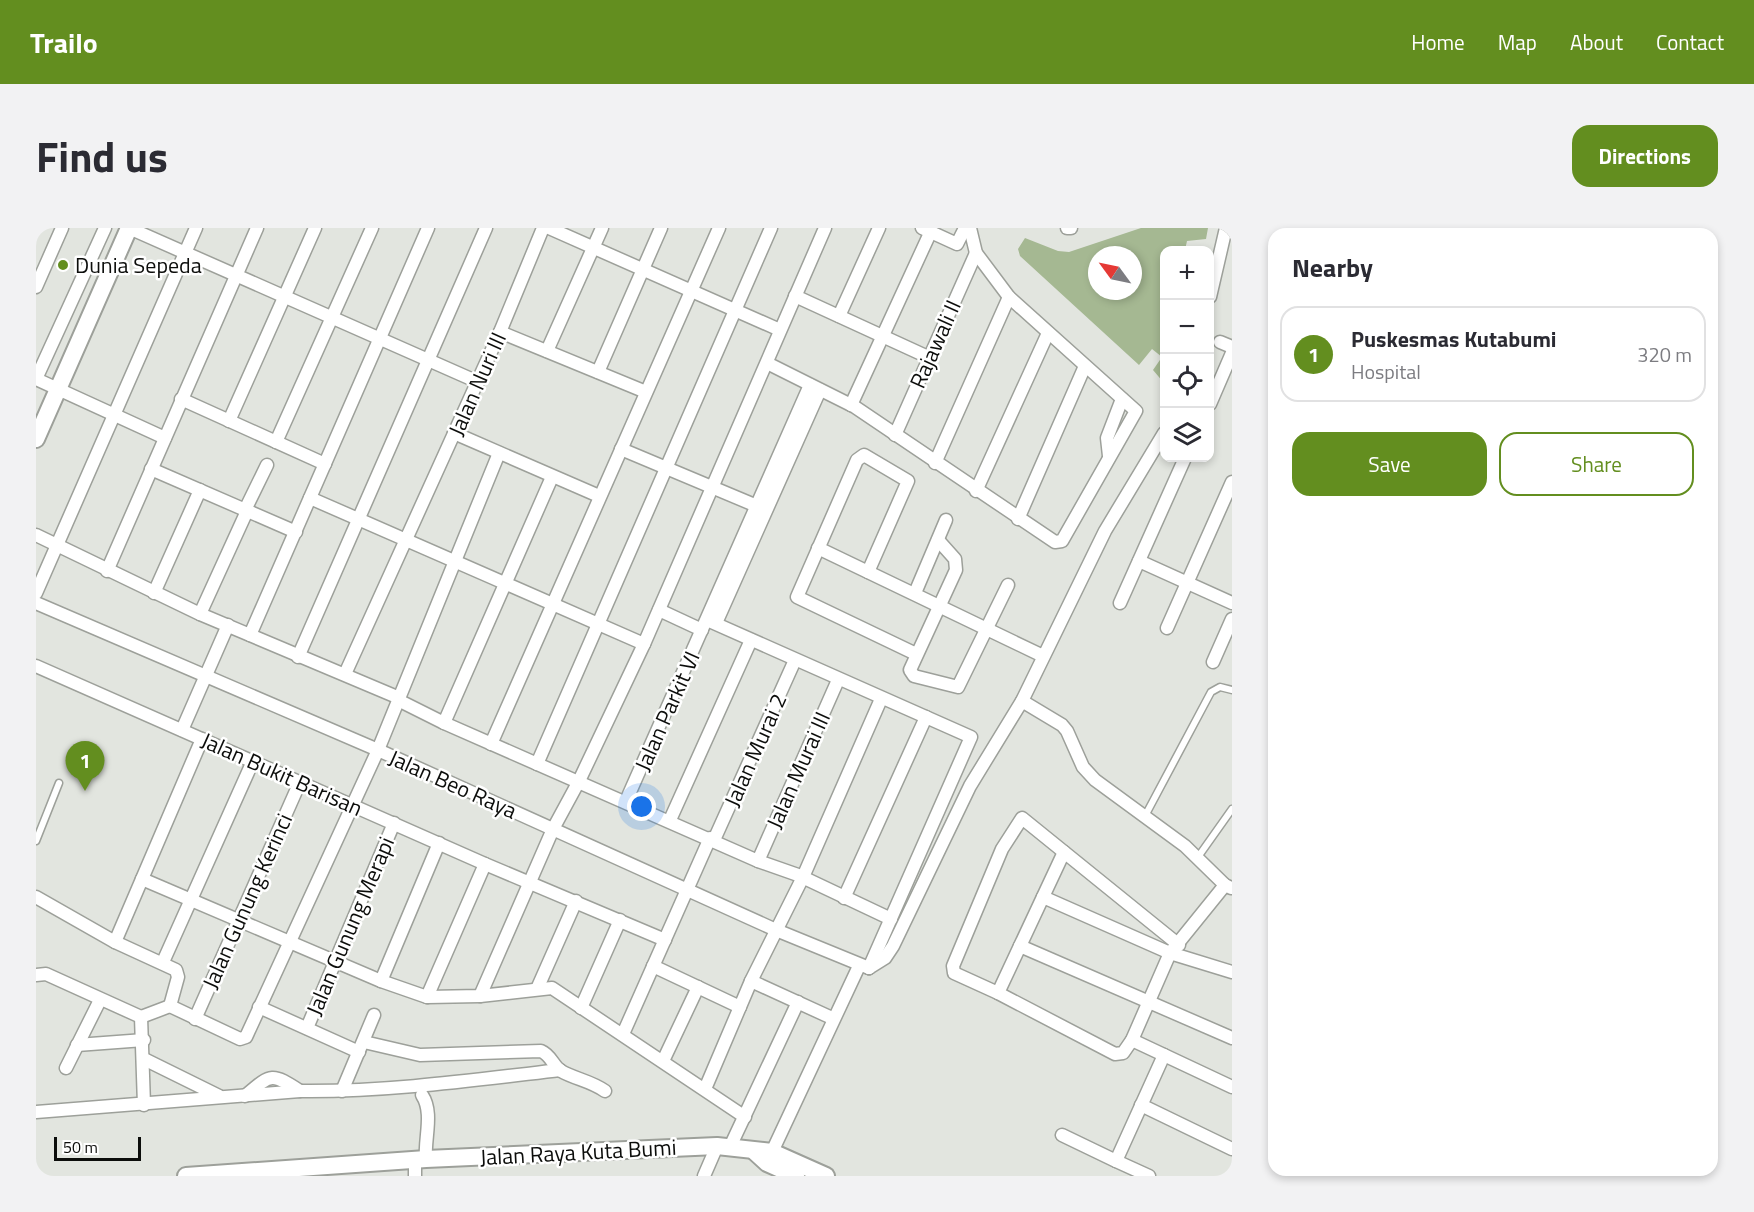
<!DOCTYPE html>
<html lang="en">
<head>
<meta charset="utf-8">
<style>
	:root { --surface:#fff; --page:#f2f2f3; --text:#2b2b33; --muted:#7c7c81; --line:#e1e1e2; --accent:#638e1f }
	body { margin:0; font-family:"Titillium Web",sans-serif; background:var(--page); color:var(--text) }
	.controls { position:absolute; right:18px; top:18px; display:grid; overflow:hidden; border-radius:12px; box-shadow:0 3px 9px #0003 }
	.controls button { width:54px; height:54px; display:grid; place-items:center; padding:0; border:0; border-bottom:2px solid var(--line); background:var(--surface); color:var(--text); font:30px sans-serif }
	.compass { position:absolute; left:1052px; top:18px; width:54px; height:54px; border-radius:50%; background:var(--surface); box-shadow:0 3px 9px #0003; rotate:303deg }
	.scale { position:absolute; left:18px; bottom:15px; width:87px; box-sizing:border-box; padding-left:6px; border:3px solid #0c0d0b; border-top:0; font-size:16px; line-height:21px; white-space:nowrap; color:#0c0d0b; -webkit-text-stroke:4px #fff; paint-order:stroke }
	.you { position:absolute; left:606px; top:579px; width:21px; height:21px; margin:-15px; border:4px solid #fff; border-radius:50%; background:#1a73e8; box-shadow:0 0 0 9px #1a73e833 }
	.badge { display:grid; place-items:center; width:39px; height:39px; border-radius:50%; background:var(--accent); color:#fff; font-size:20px; font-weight:700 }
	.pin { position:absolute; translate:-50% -50px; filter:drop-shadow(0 2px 3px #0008) }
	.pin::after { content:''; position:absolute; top:32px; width:21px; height:18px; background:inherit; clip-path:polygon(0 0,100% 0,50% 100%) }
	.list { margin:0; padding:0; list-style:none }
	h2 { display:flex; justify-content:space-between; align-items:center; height:78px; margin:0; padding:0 24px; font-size:26px }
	h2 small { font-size:20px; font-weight:400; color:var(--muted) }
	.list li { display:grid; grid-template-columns:39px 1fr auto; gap:18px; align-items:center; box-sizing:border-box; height:96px; margin:0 12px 12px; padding:0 12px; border:2px solid var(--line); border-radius:18px }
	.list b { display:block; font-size:22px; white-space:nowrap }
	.list p { margin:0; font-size:20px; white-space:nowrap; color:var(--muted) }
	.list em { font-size:20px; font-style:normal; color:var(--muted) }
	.actions { display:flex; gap:12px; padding:18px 24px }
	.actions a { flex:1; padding:14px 0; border:2px solid var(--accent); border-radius:18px; text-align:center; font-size:21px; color:var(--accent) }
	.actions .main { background:var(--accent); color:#fff }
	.icon { flex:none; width:33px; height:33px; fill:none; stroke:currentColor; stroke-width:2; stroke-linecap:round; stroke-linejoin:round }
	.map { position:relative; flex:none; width:1196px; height:948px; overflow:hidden; border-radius:18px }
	header { display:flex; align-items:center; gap:36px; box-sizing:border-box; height:84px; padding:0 30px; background:var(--accent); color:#fff }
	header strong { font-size:28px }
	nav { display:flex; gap:33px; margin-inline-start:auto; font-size:21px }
	.intro { display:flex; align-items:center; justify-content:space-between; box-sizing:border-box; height:144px; padding:0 36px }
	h1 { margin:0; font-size:42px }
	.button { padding:15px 27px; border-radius:18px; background:var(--accent); color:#fff; font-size:21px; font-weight:700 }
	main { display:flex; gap:36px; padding:0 36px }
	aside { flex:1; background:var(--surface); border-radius:18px; box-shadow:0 3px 9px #0003 }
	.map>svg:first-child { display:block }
</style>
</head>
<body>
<header>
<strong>Trailo</strong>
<nav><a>Home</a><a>Map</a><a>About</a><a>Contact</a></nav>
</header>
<div class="intro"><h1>Find us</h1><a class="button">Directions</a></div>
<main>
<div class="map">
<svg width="1196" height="948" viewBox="0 0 1196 948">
	<rect width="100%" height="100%" fill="#e2e5df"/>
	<!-- green -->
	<path fill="#a5b892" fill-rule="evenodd" d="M1105,0h67l-2,11 -19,2 -2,9h-21v133l-11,-13 9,-13 -10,-8 -13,16 -119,-109 -2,-7 7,-11 33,13 11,1zM1061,27h36v36h-36z"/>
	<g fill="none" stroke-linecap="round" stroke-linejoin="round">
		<defs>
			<g id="lane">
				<path d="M1109,588l66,-124 9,-5 12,3"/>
				<path d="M0,613l23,-58"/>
				<path d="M1162,629l34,-48"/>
			</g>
			<g id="street">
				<path d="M93,0l349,154"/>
				<path d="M513,0l231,102"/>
				<path d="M886,0l35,16 8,-16"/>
				<path d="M1031,0h4"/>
				<path d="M0,59l26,-59"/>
				<path d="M759,68l133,61"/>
				<path d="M1174,69l16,-69"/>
				<path d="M803,88l40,-88"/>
				<path d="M464,104l146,60"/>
				<path d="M1184,114l12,5"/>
				<path d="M511,123l55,-123"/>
				<path d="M731,135l88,44 200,135 7,-1 74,-130 -127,-114 -33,-44 -6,-25"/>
				<path d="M562,144l63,-144"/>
				<path d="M0,151l69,-151"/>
				<path d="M0,151l129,59"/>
				<path d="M145,171l144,65"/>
				<path d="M1174,176l22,-51"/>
				<path d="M815,177l80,-174"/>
				<path d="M193,193l86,-193"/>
				<path d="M418,205l145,63"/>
				<path d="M859,207l81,-182"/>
				<path d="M240,214l96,-214"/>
				<path d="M585,221l143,60"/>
				<path d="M1073,228l-2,-18 15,-39"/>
				<path d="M899,235l74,-166"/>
				<path d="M115,241l145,63"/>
				<path d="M940,263l72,-158"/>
				<path d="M274,270l334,146"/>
				<path d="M209,282l22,-45"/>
				<path d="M982,291l67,-153"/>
				<path d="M0,307l164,79 197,83 3,4 44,22 314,138 40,14 93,44"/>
				<path d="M902,312l17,19 1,11 -46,100 4,6 44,11 50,-102"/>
				<path d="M782,320l225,108"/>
				<path d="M1103,333l93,42"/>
				<path d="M71,343l150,-343"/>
				<path d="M832,344l40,-91 -44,-26 -7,5 -60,137 119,57"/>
				<path d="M0,365l160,-365"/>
				<path d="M118,365l46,-103"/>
				<path d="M879,365l31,-73"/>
				<path d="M0,375l342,147 398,180 93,38"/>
				<path d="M1084,375l65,-145"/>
				<path d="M623,382l43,20"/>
				<path d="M164,386l47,-103"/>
				<path d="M671,392l264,117 -102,231"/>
				<path d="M680,395l104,-233"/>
				<path d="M1131,400l65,-146"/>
				<path d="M214,407l178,-407"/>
				<path d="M262,429l188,-429"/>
				<path d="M1177,434l19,-43"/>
				<path d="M0,438l449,198 180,76"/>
				<path d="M309,446l155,-342 43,-104"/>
				<path d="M986,473l40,24 5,6 16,36 12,13 90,66 40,39 6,3"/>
				<path d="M408,495l108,-246"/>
				<path d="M146,502l46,-105"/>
				<path d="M455,516l228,-516"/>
				<path d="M501,536l234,-536"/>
				<path d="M590,573l184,-416"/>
				<path d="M634,592l81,-180"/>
				<path d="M678,612l81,-180"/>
				<path d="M1028,624l-66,141 117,61 8,-1 9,-13 38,-87 55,-68"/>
				<path d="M722,633l80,-181"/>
				<path d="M106,651l239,102 46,16 53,-1 72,-8 193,129"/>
				<path d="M0,669l79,45 61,28 2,7 -8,29 70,33 6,-2 132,-287 121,-297"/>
				<path d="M1007,669l127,56 62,19"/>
				<path d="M808,670l82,-181"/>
				<path d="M79,714l87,-203"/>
				<path d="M984,718l212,92"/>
				<path d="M127,734l90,-201"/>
				<path d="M617,738l87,41"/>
				<path d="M833,740l16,-10 8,-12 77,-160 52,-85 83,-170 59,-98"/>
				<path d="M0,747l10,-1 95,43 3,88"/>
				<path d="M345,753l58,-138"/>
				<path d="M715,753l81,37"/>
				<path d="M501,761l39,-88"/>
				<path d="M962,765l-44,-20 -1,-7 49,-117 20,-31 157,127"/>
				<path d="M444,768l73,-167 26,-48 65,-137 181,-416"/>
				<path d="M391,769l58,-133"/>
				<path d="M223,779l100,45"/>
				<path d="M545,780l39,-88"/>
				<path d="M105,789l29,-11"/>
				<path d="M159,791l105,-237"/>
				<path d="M271,800l87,-205"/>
				<path d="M587,806l87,-196"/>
				<path d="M1096,812l100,47"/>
				<path d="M328,814l56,13 121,-4c10,4 12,15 20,20 14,8 30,10 44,20"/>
				<path d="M41,817l67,-5"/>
				<path d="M108,831l75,37"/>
				<path d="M627,833l35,-74"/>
				<path d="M30,840l34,-68"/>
				<path d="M669,861l46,-108 52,-104 78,-178"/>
				<path d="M306,863l32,-76"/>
				<path d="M386,867c12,18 2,44 4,64"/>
				<path d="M209,868c26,-22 26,-24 55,-5"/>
				<path d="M1105,877l91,44"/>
				<path d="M0,884l264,-21c87,1 174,-11 260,-21"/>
				<path d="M1026,907l54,26"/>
				<path d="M694,919l68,-145"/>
				<path d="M736,924l87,-186"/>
				<path d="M379,932v16"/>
				<path d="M668,948l13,-30"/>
				<path d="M1113,948l-33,-15 48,-106"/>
			</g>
			<g id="secondary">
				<path d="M0,211l93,-211"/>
				<path d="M719,924l12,11 29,13"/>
				<path d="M150,948l240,-17 291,-13 55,6 54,24"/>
			</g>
		</defs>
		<!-- lane casing -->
		<use href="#lane" stroke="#9da09a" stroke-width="9"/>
		<!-- street casing -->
		<use href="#street" stroke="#9da09a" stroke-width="15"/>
		<!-- secondary casing -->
		<use href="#secondary" stroke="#9da09a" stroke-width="20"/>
		<!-- lane -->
		<use href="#lane" stroke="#fff" stroke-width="6"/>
		<!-- street -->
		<use href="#street" stroke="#fff" stroke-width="12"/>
		<!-- secondary -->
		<use href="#secondary" stroke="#fff" stroke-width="16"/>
	</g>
	<!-- markers -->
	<circle fill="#638e1f" stroke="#fff" stroke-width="2" cx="27" cy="37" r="6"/>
	<g text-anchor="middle" stroke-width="5" stroke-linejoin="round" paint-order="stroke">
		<!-- poi labels -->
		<g font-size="22" fill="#0c0d0b" stroke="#fff" text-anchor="start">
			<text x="39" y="45">Dunia Sepeda</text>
		</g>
		<!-- street labels -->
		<g font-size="22" fill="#0c0d0b" stroke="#fff">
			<text transform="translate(899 116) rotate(-66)" y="8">Rajawali II</text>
			<text transform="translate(441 156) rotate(-66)" y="8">Jalan Nuri III</text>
			<text transform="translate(631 483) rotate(-66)" y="8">Jalan Parkit VI</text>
			<text transform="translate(719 522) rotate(-66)" y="8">Jalan Murai 2</text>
			<text transform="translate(762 542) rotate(-66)" y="8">Jalan Murai III</text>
			<text transform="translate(246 546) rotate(24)" y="8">Jalan Bukit Barisan</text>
			<text transform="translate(417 556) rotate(24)" y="8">Jalan Beo Raya</text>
			<text transform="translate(211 673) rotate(-66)" y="8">Jalan Gunung Kerinci</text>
			<text transform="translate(314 698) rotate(-67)" y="8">Jalan Gunung Merapi</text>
			<text transform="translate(542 924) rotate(-3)" y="8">Jalan Raya Kuta Bumi</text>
		</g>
	</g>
</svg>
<div class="controls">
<button>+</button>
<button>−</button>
<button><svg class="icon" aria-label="locate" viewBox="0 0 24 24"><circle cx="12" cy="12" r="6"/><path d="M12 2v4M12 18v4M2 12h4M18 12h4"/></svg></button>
<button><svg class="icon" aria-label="layers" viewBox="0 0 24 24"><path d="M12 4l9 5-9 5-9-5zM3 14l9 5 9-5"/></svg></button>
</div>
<svg class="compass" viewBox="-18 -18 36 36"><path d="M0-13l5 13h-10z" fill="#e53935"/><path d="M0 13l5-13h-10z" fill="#7c7c81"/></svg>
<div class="scale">50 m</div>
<div class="you"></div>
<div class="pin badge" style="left:49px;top:563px">1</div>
</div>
<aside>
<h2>Nearby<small></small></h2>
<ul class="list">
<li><span class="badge">1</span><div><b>Puskesmas Kutabumi</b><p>Hospital</p></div><em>320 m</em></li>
</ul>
<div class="actions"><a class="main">Save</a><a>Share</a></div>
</aside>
</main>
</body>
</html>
